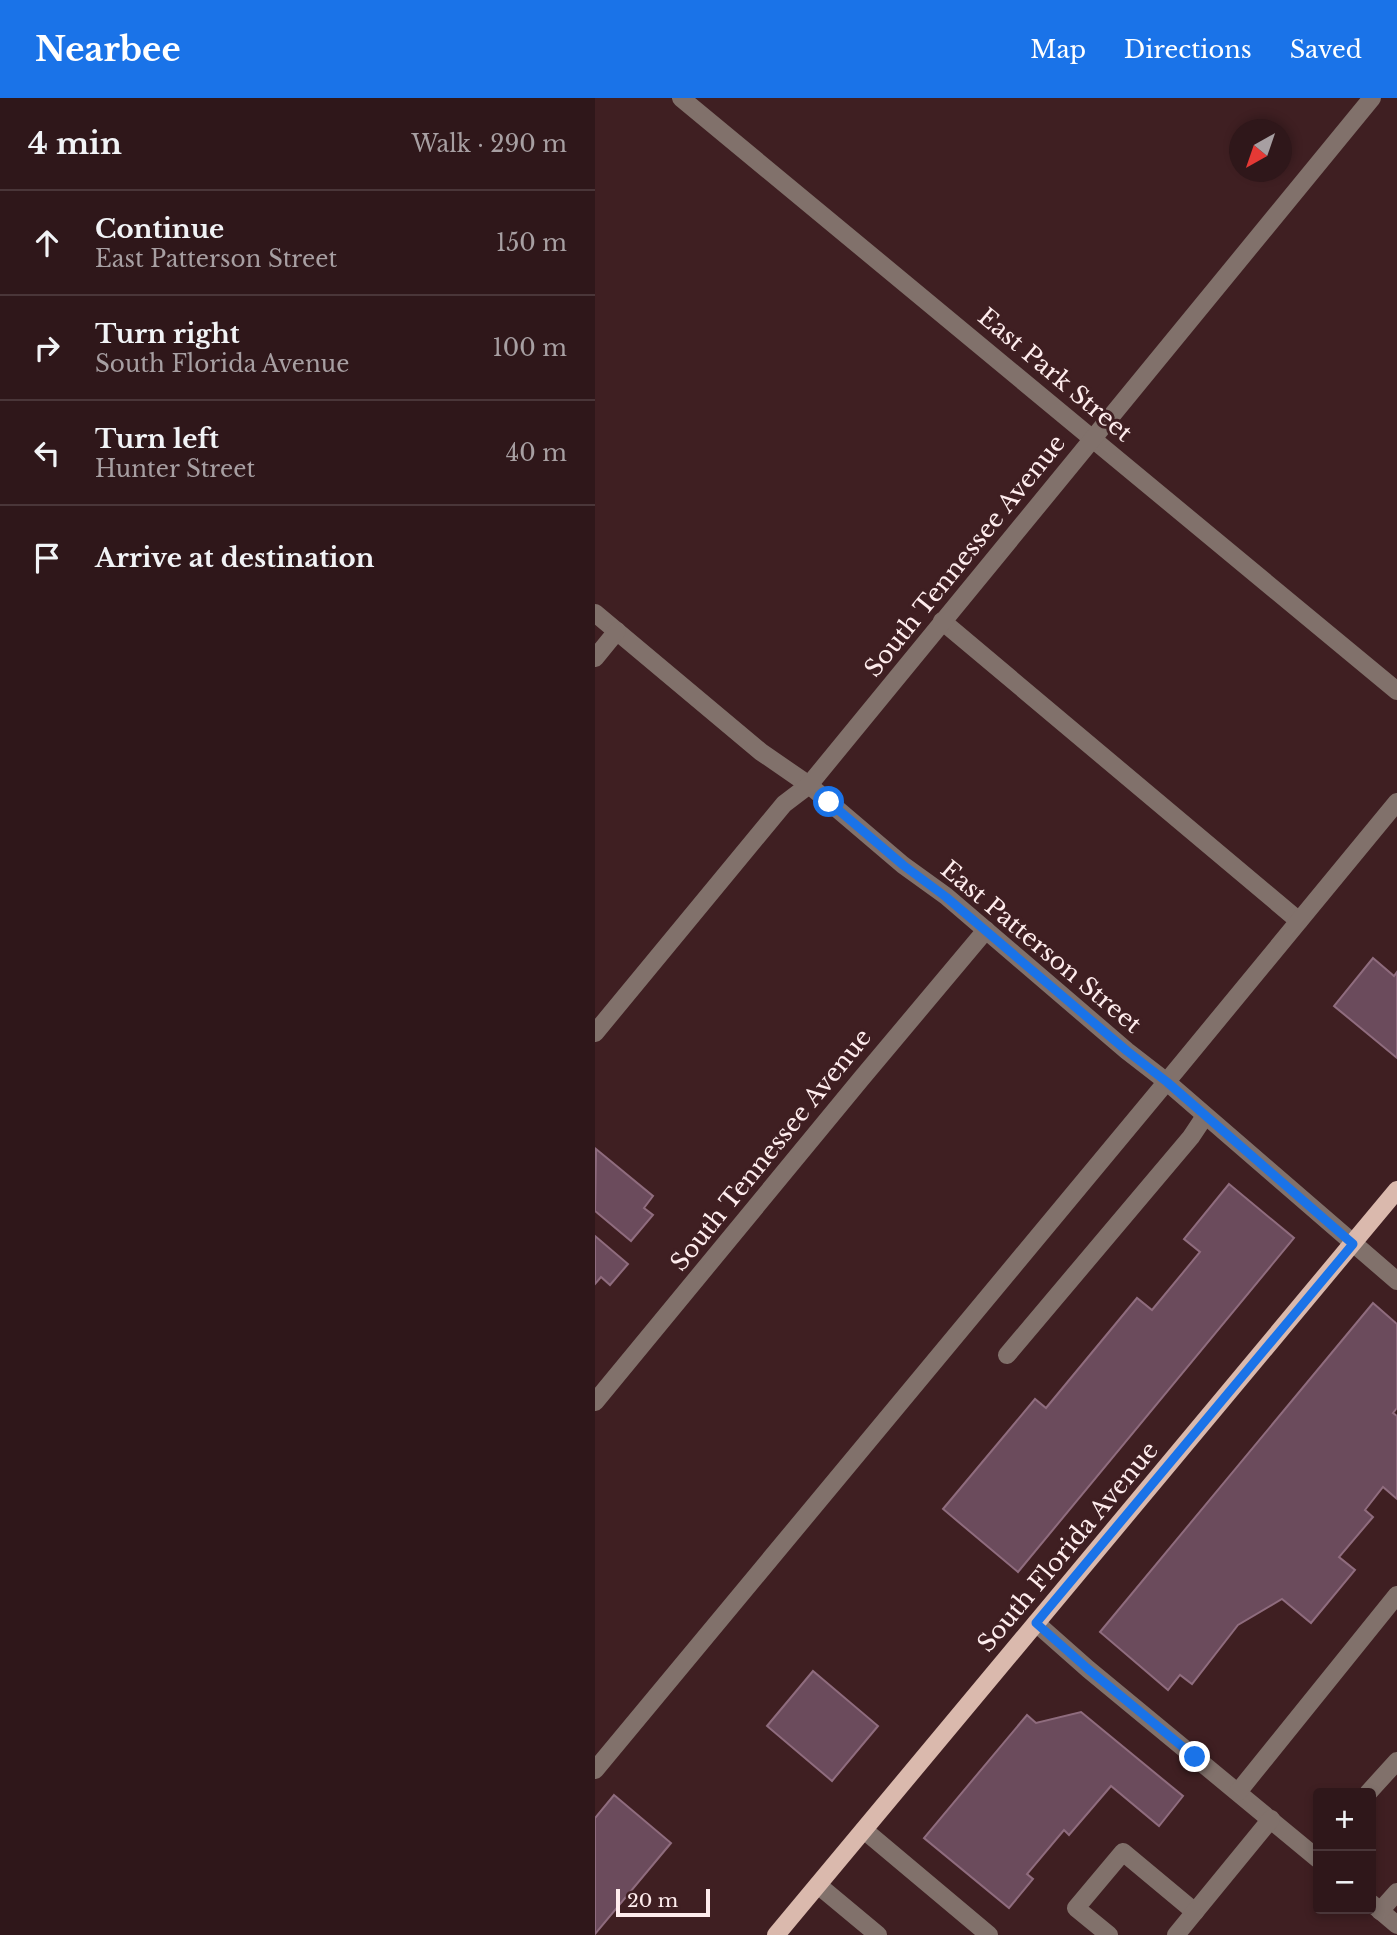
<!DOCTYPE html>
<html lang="en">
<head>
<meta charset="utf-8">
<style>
	:root { --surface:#2f171a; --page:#372023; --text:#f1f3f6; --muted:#a79fa2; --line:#4a3639; --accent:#1a73e8 }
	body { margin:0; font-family:"Libre Baskerville",serif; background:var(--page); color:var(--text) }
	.controls { position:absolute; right:21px; bottom:21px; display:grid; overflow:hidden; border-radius:7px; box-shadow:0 4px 10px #0003 }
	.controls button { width:63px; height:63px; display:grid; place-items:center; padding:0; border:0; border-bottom:2px solid var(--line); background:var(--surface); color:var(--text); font:35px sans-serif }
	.compass { position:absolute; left:634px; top:21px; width:63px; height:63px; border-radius:50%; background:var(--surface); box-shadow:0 4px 10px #0003; rotate:220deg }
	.scale { position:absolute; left:21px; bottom:18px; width:94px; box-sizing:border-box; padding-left:7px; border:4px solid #feeced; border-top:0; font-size:19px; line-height:24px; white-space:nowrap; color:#feeced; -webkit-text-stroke:5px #3f1f22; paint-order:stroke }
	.stop { position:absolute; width:21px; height:21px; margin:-16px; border:5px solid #1a73e8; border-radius:50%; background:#fff }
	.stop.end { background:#1a73e8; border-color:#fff; box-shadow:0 2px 7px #0008 }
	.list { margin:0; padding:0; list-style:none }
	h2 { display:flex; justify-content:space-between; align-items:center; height:91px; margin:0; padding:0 28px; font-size:30px }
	h2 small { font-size:23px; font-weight:400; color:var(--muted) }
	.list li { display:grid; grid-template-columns:46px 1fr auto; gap:21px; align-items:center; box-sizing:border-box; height:105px; padding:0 28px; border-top:2px solid var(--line) }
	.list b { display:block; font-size:26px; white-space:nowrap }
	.list p { margin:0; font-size:23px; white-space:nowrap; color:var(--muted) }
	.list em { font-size:23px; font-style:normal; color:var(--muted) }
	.icon { flex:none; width:38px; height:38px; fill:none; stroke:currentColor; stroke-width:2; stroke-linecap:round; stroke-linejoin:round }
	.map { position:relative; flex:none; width:802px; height:1837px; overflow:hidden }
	header { display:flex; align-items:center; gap:42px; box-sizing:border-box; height:98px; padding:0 35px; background:var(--accent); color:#fff }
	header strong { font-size:33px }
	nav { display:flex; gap:38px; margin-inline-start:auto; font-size:24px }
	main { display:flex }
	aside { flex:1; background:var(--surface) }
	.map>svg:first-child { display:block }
</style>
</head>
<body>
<header>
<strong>Nearbee</strong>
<nav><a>Map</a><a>Directions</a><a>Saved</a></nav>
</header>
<main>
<aside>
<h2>4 min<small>Walk · 290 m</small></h2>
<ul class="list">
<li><svg class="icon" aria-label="ahead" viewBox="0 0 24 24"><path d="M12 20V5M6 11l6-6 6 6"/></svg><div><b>Continue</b><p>East Patterson Street</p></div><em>150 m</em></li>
<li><svg class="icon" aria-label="right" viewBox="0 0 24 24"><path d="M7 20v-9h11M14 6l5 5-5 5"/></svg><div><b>Turn right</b><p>South Florida Avenue</p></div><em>100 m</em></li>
<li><svg class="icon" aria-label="left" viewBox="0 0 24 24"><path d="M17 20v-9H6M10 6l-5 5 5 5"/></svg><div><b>Turn left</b><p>Hunter Street</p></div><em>40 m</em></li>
<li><svg class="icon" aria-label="arrive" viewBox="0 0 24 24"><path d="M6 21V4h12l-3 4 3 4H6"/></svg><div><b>Arrive at destination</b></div></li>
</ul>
</aside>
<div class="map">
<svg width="802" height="1837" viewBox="0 0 802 1837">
	<rect width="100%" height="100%" fill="#3f1f22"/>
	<!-- building -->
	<g fill="#6b4b5c" stroke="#8f6c7e" stroke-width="2">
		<path d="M778,860l21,18 3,-4v86l-63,-52z"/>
		<path d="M1,1051l57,47 -9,12 9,7 -22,26 -36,-30z"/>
		<path d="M634,1086l65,54 -276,334 -75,-63 92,-110 11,9 91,-110 15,12 48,-58 -16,-13z"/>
		<path d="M0,1138l33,28 -18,21 -9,-8 -6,7z"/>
		<path d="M778,1205l24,21v84l-4,5 4,3v83l-14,-12 -18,23 8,7 -34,40 16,13 -44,53 -29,-24 -44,26 -46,59 -12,-9 -12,15 -68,-58z"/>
		<path d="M218,1573l65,55 -46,55 -65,-55z"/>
		<path d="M486,1614l102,84 -24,30 -48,-40 -42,49 -5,-5 -37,44 6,5 -24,29 -85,-70 103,-123 9,8z"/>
		<path d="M19,1697l57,48 -76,91v-116z"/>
	</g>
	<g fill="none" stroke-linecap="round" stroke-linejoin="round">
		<!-- minor -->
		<g stroke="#81716b" stroke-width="18">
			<path d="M86,0l716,593"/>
			<path d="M0,515l166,139 48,33 94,80 43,31 181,155 40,31 230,199"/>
			<path d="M347,523l357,300"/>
			<path d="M0,560l22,-27"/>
			<path d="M0,935l189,-229 25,-19 563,-687"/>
			<path d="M412,1257l184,-218 14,-21"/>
			<path d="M0,1304l266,-323 125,-149"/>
			<path d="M441,1525l52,46 230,190"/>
			<path d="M0,1672l583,-702 219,-266"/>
			<path d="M643,1694l159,-197"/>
			<path d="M773,1695l29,-32"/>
			<path d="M269,1732l125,105"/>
			<path d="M223,1787l60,50"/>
			<path d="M776,1805l26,22"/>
			<path d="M785,1813l17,-19"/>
			<path d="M514,1837l-33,-27 47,-56 72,60"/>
			<path d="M581,1837l95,-116"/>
		</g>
		<!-- major -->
		<path stroke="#dab9ad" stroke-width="18" d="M181,1837l621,-745"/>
	</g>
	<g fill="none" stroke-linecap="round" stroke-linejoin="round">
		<!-- route -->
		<path stroke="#1a73e8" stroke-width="9" d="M234,704l74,63 43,32 181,154 40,31 186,162 -317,379 52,46 107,88"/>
	</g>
	<g text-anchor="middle" stroke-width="6" stroke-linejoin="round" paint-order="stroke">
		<!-- street labels -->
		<g font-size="24" fill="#feeced" stroke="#3f1f22">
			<text transform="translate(460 277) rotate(40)" y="8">East Park Street</text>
			<text transform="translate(370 458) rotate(-51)" y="8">South Tennessee Avenue</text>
			<text transform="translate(446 849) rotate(40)" y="8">East Patterson Street</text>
			<text transform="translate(176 1052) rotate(-51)" y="8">South Tennessee Avenue</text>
			<text transform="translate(473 1449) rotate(-50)" y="8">South Florida Avenue</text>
		</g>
	</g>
</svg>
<div class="controls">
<button>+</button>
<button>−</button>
</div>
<svg class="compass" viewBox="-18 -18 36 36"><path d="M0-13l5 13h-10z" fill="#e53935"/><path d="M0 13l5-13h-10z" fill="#a79fa2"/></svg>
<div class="scale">20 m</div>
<div class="stop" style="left:234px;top:704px"></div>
<div class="stop end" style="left:600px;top:1659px"></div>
</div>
</main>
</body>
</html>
